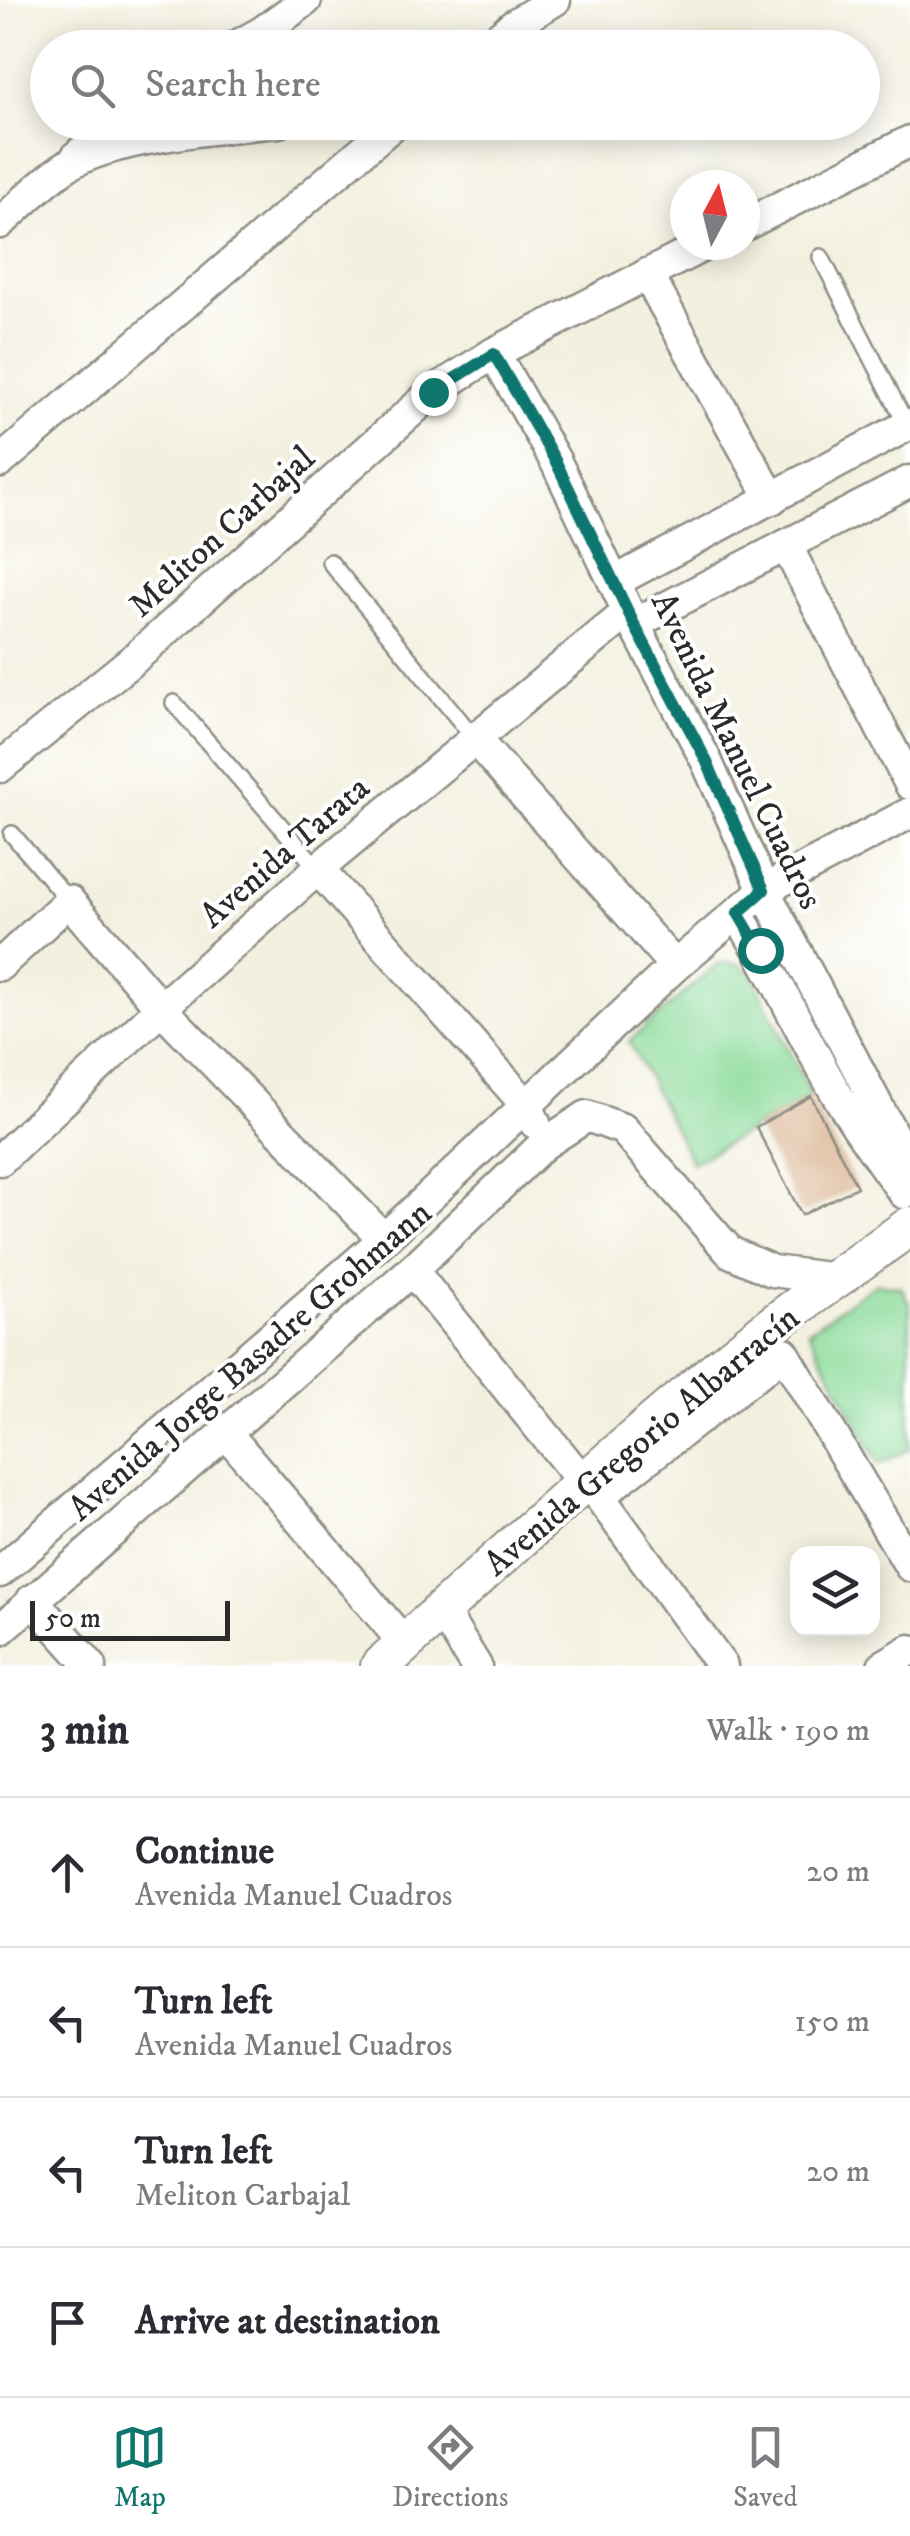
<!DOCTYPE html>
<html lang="en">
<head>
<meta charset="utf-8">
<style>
	:root { --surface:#fff; --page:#f7f7f7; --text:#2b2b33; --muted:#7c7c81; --line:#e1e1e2; --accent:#0f766e }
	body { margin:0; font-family:"IM FELL DW Pica",serif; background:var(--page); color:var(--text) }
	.controls { position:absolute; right:30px; bottom:30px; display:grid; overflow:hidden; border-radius:20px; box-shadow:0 5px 25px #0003 }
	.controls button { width:90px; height:90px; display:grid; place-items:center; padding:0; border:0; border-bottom:2px solid var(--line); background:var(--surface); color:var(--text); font:50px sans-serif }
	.compass { position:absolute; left:670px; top:170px; width:90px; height:90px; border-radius:50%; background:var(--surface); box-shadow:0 5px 25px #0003; rotate:7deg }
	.scale { position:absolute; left:30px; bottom:25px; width:200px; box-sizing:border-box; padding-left:10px; border:5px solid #2b2b2b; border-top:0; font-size:28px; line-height:35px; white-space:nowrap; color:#2b2b2b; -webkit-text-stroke:8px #fff; paint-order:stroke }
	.stop { position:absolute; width:30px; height:30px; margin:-22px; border:8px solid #0f766e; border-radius:50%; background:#fff }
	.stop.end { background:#0f766e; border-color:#fff; box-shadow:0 2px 10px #0008 }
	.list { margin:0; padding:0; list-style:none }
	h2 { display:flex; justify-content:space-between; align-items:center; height:130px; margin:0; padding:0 40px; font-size:42px }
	h2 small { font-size:32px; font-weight:400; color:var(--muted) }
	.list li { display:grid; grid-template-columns:65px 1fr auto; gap:30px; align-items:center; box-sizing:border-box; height:150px; padding:0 40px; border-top:2px solid var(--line) }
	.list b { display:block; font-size:38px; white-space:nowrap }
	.list p { margin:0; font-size:32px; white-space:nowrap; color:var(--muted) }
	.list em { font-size:32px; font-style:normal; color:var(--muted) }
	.icon { flex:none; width:55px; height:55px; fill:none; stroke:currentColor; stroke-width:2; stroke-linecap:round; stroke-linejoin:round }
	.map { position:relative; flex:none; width:910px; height:1666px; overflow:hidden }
	.search { position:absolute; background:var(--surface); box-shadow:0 5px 25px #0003; left:30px; right:30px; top:30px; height:110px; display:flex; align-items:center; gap:25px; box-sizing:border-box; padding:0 35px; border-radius:55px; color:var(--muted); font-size:38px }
	.sheet { height:730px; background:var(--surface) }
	nav { display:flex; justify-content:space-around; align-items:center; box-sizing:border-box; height:140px; border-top:2px solid var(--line); background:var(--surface); font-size:28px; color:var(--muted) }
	nav a { display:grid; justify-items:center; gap:5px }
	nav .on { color:var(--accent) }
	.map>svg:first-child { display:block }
</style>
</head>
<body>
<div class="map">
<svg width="910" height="1666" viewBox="0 0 910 1666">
	<rect width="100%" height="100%" fill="#fff"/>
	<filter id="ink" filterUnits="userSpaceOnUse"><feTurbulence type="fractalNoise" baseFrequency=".01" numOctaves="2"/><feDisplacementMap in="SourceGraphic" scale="20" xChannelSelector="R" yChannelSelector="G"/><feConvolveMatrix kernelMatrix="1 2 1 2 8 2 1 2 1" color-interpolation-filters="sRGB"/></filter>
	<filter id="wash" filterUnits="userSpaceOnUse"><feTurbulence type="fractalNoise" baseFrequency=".0048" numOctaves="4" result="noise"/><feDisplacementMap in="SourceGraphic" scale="40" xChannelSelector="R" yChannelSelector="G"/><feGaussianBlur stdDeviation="2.25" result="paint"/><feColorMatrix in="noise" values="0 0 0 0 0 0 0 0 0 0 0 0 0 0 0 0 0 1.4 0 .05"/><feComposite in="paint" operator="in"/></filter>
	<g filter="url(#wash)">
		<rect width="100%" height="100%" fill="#f3f0df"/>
		<!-- park -->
		<g fill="#8ddc9b" stroke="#5c8463" stroke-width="2.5">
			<path d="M719,963h18l14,9 60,124 -119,67 -63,-122z"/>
			<path d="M876,1283l25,4 9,18v144l-31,15 -71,-133z"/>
		</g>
		<g id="blocks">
			<!-- building -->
			<path fill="#dab491" d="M811,1096l46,91 -55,28 -46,-88z"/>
		</g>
	</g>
	<g filter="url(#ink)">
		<use href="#blocks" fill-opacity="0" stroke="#8f8e85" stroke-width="2.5"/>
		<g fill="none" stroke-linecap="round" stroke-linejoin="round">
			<defs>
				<g id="service">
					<path d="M821,257l86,169"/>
					<path d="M330,562l145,177"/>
					<path d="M174,703l144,166"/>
					<path d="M12,834l57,67"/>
				</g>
				<g id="minor">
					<path d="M233,48l29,-16 44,-32"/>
					<path d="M486,48l27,-23 42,-25"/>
					<path d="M77,156l37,-34"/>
					<path d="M0,223c21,-18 42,-41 65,-56 44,-30 160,-40 214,-45"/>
					<path d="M745,225l165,-84"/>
					<path d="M647,274l125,225"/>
					<path d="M494,353l62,109 78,162 72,136 58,130 133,253 13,39"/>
					<path d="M0,462l396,-340"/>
					<path d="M786,545l124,239"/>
					<path d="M614,582l296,-158"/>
					<path d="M634,624l276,-143"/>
					<path d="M475,739l200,227"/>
					<path d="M0,767l135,-109 298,-266 61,-39 211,-108"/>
					<path d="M318,869l210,238 7,16"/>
					<path d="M737,913c32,51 57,105 86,157 23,43 52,84 81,123"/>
					<path d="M0,965l69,-64 92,107 223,231"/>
					<path d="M0,1160l161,-152 157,-139 310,-257"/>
					<path d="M412,1270l171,212 16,14 123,170"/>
					<path d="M227,1434l178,210"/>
					<path d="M599,1496l185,-143 126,213"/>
					<path d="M0,1572l384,-333 291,-273 89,-76 146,-77"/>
					<path d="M32,1600l59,66"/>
					<path d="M442,1611l34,55"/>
					<path d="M0,1630l412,-360 132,-126 43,-28 36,13 107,123 42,19 65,8"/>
					<path d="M883,1666l27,-16"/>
				</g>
				<path id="tertiary" d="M380,1666c127,-114 252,-232 387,-337 47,-36 96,-69 143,-103"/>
			</defs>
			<!-- service casing -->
			<use href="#service" stroke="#8f8e85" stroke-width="20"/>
			<!-- minor casing -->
			<use href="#minor" stroke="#8f8e85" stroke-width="35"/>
			<!-- tertiary casing -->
			<use href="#tertiary" stroke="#8f8e85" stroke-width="42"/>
			<!-- service -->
			<use href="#service" stroke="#fff" stroke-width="15"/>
			<!-- minor -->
			<use href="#minor" stroke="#fff" stroke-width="30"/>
			<!-- tertiary -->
			<use href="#tertiary" stroke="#fff" stroke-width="38"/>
		</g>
	</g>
	<g fill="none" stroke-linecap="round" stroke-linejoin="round" filter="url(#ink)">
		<!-- route -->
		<path stroke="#0f766e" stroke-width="12" d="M433,392l61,-38 62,108 78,162 72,136 58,130 -26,23 22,37"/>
	</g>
	<g text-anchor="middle" stroke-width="8" stroke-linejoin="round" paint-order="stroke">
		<!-- street labels -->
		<g font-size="35" fill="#2b2b2b" stroke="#fff">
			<text transform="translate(221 531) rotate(-42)" y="12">Meliton Carbajal</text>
			<text transform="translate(738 750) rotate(64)" y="12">Avenida Manuel Cuadros</text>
			<text transform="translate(284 851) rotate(-41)" y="12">Avenida Tarata</text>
			<text transform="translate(249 1360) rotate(-41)" y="12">Avenida Jorge Basadre Grohmann</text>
			<text transform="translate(641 1440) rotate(-40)" y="12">Avenida Gregorio Albarracín</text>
		</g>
	</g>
</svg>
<div class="controls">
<button><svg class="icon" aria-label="layers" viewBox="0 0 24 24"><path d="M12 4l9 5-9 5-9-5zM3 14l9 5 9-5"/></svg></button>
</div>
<svg class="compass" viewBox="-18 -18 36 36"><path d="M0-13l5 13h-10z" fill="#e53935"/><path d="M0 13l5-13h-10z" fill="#7c7c81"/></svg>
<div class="scale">50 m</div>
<div class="stop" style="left:760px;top:950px"></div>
<div class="stop end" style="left:433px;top:392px"></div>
<div class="search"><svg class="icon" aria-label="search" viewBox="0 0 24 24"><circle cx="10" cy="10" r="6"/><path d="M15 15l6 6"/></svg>Search here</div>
</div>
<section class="sheet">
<h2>3 min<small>Walk · 190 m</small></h2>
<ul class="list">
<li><svg class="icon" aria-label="ahead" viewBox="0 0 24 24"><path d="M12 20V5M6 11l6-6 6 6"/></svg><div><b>Continue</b><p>Avenida Manuel Cuadros</p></div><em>20 m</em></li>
<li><svg class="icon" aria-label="left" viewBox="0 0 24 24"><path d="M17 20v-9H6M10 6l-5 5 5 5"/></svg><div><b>Turn left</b><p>Avenida Manuel Cuadros</p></div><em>150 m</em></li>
<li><svg class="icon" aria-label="left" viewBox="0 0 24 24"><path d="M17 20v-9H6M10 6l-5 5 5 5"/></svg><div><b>Turn left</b><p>Meliton Carbajal</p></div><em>20 m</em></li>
<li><svg class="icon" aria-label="arrive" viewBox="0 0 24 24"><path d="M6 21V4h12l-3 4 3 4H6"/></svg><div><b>Arrive at destination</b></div></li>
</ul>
</section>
<nav>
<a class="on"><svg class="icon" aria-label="map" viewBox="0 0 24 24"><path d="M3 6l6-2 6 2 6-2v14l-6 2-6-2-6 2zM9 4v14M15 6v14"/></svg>Map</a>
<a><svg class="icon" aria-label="directions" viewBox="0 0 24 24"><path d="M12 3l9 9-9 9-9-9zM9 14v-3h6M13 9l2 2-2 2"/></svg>Directions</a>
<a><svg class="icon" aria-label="saved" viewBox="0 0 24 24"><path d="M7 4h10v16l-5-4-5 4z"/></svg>Saved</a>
</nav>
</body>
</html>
